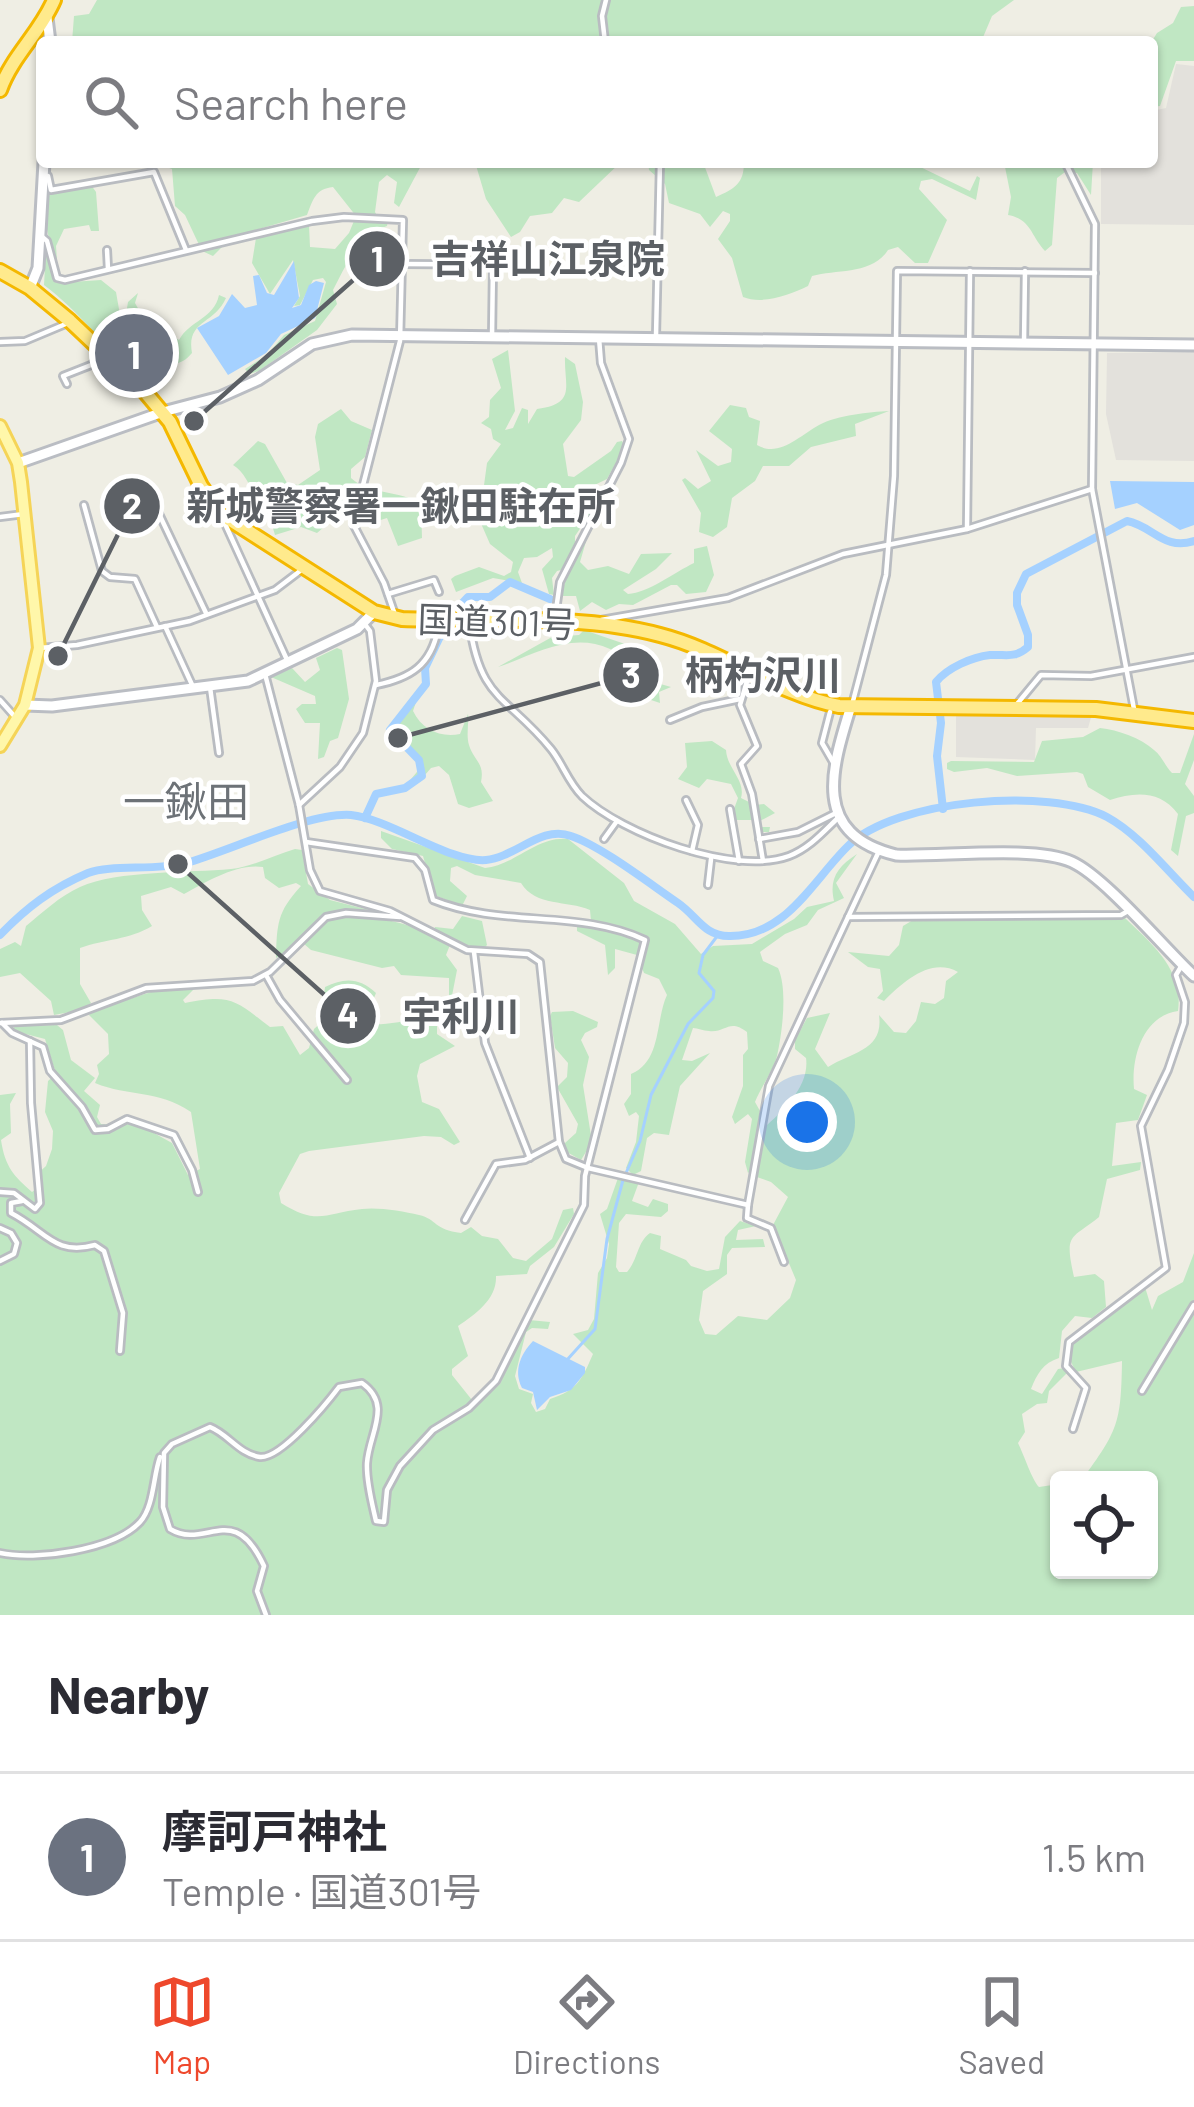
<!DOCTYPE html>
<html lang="en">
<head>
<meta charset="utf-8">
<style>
	:root { --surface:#fff; --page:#f7f7f7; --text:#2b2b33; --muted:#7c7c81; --line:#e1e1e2; --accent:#ee482c }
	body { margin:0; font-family:Barlow,"Noto Sans JP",sans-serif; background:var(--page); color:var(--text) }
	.controls { position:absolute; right:36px; bottom:36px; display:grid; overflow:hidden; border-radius:12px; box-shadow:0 3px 9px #0004 }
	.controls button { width:108px; height:108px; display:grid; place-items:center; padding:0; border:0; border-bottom:3px solid var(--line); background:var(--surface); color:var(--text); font:60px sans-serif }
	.you { position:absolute; left:807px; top:1122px; width:42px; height:42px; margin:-30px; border:9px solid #fff; border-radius:50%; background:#1a73e8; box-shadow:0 0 0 18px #1a73e833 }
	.badge { display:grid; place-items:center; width:78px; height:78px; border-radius:50%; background:var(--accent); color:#fff; font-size:39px; font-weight:700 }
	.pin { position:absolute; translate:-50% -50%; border:6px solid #fff; box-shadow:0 3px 12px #0006 }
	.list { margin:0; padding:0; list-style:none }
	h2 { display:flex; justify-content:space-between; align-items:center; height:156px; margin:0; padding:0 48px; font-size:51px }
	h2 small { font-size:39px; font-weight:400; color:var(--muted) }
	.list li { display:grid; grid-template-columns:78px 1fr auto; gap:36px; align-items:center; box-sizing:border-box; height:168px; padding:0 48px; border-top:3px solid var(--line) }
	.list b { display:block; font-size:45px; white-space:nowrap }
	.list p { margin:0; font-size:39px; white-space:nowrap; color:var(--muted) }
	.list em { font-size:39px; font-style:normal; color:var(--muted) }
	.icon { flex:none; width:66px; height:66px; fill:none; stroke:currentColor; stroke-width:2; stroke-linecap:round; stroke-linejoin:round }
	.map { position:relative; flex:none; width:1194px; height:1615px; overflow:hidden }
	.search { position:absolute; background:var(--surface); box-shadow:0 3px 9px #0004; left:36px; right:36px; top:36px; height:132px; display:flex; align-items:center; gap:30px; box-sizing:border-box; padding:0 42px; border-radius:12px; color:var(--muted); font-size:45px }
	.sheet { height:324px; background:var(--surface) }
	nav { display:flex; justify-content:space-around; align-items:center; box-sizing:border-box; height:168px; border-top:3px solid var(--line); background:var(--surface); font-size:33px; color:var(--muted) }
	nav a { display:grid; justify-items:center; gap:6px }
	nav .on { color:var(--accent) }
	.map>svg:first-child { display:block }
</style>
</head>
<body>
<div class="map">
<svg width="1194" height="1615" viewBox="0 0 1194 1615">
	<rect width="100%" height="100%" fill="#efeee4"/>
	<!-- industrial -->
	<g fill="#e3e1dc">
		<path d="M1176,64l18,2v159l-93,-1v-62h51v-51l14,-3z"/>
		<path d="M1194,352v109l-78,-1 -10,-46 1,-61z"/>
		<path d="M1092,714l-4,14h-52l-1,32 -79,-3v-42z"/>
	</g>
	<!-- green -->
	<g fill="#c0e7c3">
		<path d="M97,0h917l-22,16 -11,26h-909l2,-26 15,-2z"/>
		<path d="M1194,6v55h-18l-16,45 -8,1v-66l5,-8 16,-10 8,-16z"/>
		<path d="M152,162h271l-24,45 -5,-4 3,-21 -10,-7 -8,7 -4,30 5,9h8l-1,5c-29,10 -41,39 -54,64l4,14 -20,26 -58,41 -10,3 -4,-5 22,-14 17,-20 31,-14 11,-39 -3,-4 -10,2 -13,25 -6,1 6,-10 -7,-36 -23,34 -18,-31 4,-25 53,-13 1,22 25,2 14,-16 7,-17 -23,-29c-18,2 -20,13 -26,28l-75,22 -19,19 -11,-5 -17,-36 -10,-9 -3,-37z"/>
		<path d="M475,162h146l-42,40 -15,-4 -12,15 -22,3 -10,16 -9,5 -25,-38z"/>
		<path d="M648,162h55l13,35c18,-8 28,-13 28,-35h166l60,29 7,-15 3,2 -4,22 -44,-21 -11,2 -2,8 28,31 -19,43h-13l-17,-16 -10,3c-16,25 -51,19 -76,26l-4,10c-19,9 -45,19 -65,11l-11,-39 -14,-19 12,-18v-7l-7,-3 -13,16 -10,-13 -31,-11 -4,-19 -16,-14z"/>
		<path d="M1004,162h89l-2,33 -14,-22 -12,-1 -8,6 -5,67 -7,6c-14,-15 -14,-32 -37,-36l3,-18z"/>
		<path d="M91,185l5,7 3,39h-8l-2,-6 -25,4 -8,17 1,14 -6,5 5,18 45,-3 15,12 4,23 6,-1 2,-12 10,-9 -3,10 9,16 35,21c11,-20 35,-21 40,-45l7,3c-12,27 -40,22 -34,55 -24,28 -34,-10 -54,-20l-18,10 8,18 17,17h-6c-33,-30 -60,-67 -95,-93l2,-35 4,-7 -4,-18 2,-30z"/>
		<path d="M508,350l7,61 -10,19 8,-2 9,-20 6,2v14l9,-15c40,-5 27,-23 28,-52l10,7 8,38 -2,18 -18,24 5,32 6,1 37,-26 6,-9 5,-1 3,6 -18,32 -33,16 2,14 16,2 -17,25v8l5,1 7,-7 -7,24 8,8 20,-4 21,8 12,-20 31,-1 -16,16 -33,21 5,4c20,-1 47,-22 66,-31v-14l13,-3 7,29 -8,17 -20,2 -9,-9h-6l-38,20 -14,-1 -13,6 -14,-8 -12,9 -4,-15h-15l8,-28 -12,3 -5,7 2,17 -5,-1 -7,-25 11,-12 -1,-9 -15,9 -13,1 -6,14 4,11 -29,-5 -37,14 -5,-13 4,-3 24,-9 25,9 7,-4 2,-10 -23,-18 -14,-32 6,-12 5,-37 14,-19 -8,-5 -2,-10 -10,-6 8,-6 1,-17 11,-12 -9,-29z"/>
		<path d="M730,405l16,3 3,9 11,4 -3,24c22,13 42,-9 62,-20 19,-10 50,-13 70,-14l-34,13 1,12 -45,11 -22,19h-26l-8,15 -23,17 -5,29 -14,10 -14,-5 2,-19 -19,-33 3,-2 13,11 13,-8 -15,-31 22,16 13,-4 1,-13 -23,-18z"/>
		<path d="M341,409l10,12 21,9 -7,27 -14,12v9c19,18 50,11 70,27l1,33 -24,8 -11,-28 -19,6 -6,-6 -3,-12 -8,-2 -34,29 -16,-6 -26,8 -5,-17c-17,-17 -20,-43 -37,-53l25,-24 7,3 22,39 11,2 22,-15 -5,-33 3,-13z"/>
		<path d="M584,630l41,14 25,37 21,6 -12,5 1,11 -9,-3 -7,-18c-15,-7 -18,-26 -34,-33 -39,-18 -76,6 -112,18l54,-30 27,-2z"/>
		<path d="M337,648l5,2 7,49 -11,39 -8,3 -6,16 -6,2 2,-36h-15l-9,-14 6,-5h14l-1,-8 -44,-19 21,-9 13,14 15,-12 -4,-12z"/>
		<path d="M416,702l-3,9c9,19 28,27 47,23l8,-20c1,9 -2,22 1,31 5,16 16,18 12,37l12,19 -24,7 -11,-4 -9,-29 -10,-9 -8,2 -13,15 -11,1 14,-17 -6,-14 -22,-22 5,-11z"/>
		<path d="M1100,728c18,2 41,10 54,22 8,6 11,16 18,23h8l14,-39v26l-9,24 9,12v17l-8,3 -8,40 -7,-6 7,-36c-18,-24 -43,-22 -68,-14l-22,-13 -5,-13 -6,-2 -60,4 -30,-8 -33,4 -7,-3v-6l4,-2 83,1 8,-21 41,-4z"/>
		<path d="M712,741l14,9c1,19 20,30 15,48l14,7 9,-1 11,9 -15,8 2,6h8l-1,5h-9l-4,-12h-20l-2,-11 4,-11 -7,-14 -24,-5 -8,9 -21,-9 9,-12 -2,-24z"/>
		<path d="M381,831l104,37c29,-2 51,-32 83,-29l56,44 10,18 41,23 26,30 12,-8 39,-2 42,-25 13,-12 27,-6c-5,-22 3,-34 23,-47l-21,29 8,15 -26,12 -11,15 -22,9 -25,18 3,9 15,7c10,21 4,66 -1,88 -4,15 -16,31 -22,46l5,9 -9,59 -3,3 -3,-11 7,-43 -4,-5 -13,10 -3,-7 11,-31v-31l5,-6 -1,-17c-18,-14 -21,1 -38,-1 -6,0 -11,-3 -16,-3l-11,32 10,1 18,-8 -30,33 -11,49 -15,-2 -7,5 -6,33 -8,4 -7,-7 10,-26 3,-26 -3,-4 -7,4 -5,-12 7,-10v-20c31,-13 24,-53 36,-79l-8,-16 -15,-6 -7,-18 -22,-6v19l-7,7 -3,-30 -28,-14v-5l14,-5 -1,-11c-23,-10 -54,-3 -69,-27l-46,-8 -18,-9 -6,2 -1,13 17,15 -5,10 -28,-11 -11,-39 -31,-7 -11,-11z"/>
		<path d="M295,849l7,1 6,34 22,16 51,13c-76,-3 -50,7 -105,45 1,-34 1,-46 25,-72l-5,-3 -17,5 -14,-10 -2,-11c-26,-4 -57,15 -79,27l-13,-7 -30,9 1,14 10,16c-23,14 -47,13 -72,22v36l11,19 -10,7 -27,5 -3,-14 -31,-28 -20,4v-28l15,-7 6,4 5,-20c17,-14 34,-30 54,-39 38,-17 110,-14 151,-18 20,-2 44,-14 64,-20z"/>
		<path d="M462,916l20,5 5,24 -5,5 -30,-10 -6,15 11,15 -7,36 -13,20v8l18,12 -35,18 -3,12 5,26 17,7 21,33 -6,3 -13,-8 -17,-1 -115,15 -9,3 -21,39 2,10c37,23 44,10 81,6 16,-2 41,2 57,6 18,4 15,15 42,18l10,-6 11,9 16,3 15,19 13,3 26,-22 11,-29 10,-2 1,6 -20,33 -24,19 -3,8 -31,2c1,23 -20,38 -38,50l10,30 -16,13v6l24,30 24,-21 29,-64 21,2 -2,7 -16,-1 -6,4 -11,44 4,13 14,5 -2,9 5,9 9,-3 5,-10c28,-9 32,-20 43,-45l-20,-20 15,-4 6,-11 4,-46 9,-15 2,-14 -9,-30 7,-5 11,-31 21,4 -7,19 16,6 5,-8 15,5v7l-7,6 -35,-3 -7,9 -3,44 3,5h8c11,-12 10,-30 23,-39l11,3 -1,13 26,11 5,6 16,5 12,-2 6,-32 15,-16 16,5 -18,4 -2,10 27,-1 2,8 -33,1 -5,7v19l-24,17 -4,29 6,14 11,1 22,-19 29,4 23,-22 6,-18 -23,-55 15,-28 -17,-15 -14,-5 7,-49c19,-17 46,-42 42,-70l-11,-9v-9l12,-22 23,-5 -15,36 13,18c25,-15 56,-17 51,-52l15,17 12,1 10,-12 5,-19 14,2 9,-6 2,-17 12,-9c-27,-15 -54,9 -74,29l-7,-3 6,-7 -3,-22 -12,-2 -20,-15 41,4 10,-11 4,-19 10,-6 212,-2c27,26 59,52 53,93 -35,5 -47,46 -44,78l13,6 -9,25 -22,3 -4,43 29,-4 -1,8 -33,9 -8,38c-28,23 -35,15 -25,60l21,-3 9,7 2,26 -14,11 -17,-2 -13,15 -3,27c-16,5 -22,16 -28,31l11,5 16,-25 7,-1 2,5 -18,18 -2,12 -10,1 -15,10 3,18 -7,11c6,12 14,37 21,44l20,-3v86h90v-90h-67c36,-50 39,-56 40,-119l-46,11 -8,-16 6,-18 71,-51 7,23 6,-14 25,-14 11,-29v362h-1194v-520l16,-2 -6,11 1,29 -10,7c4,27 13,36 31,52l4,-3 -1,-13 11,-10 6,-17 1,-18 -8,-19 3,-31 8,-7 -11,-35 -31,-8v-5l43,-1 6,5 8,30 24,18 -11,13 16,14 -3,12 4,7 11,1 13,-8 47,26 16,32 12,-6 -9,-57c-34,-23 -62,-15 -96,-29l4,-9 -2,-9 12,-11 -1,-20 -19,-19 3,-4 59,-19 43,-3 -11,11 2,3c46,-9 50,-3 85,24l13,-1 17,29 9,-7 5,-19 20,-18 -10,-16 1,-8c20,-10 35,-9 51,6l-11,27 3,4c25,2 67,-7 81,-26v-20l-48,-3 -7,-9 -12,2 -71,-18 -8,-7c7,-8 13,-17 22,-21 28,-14 81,0 107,13l3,-8 18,2z"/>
		<path d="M573,1011l25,11 -1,5 -12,6 -4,7 8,17 -6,28 9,57 -11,18 -16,-9v-8l11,-10 2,-9 -21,-37 10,-10 1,-14 -13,-15 -5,-32 2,-4z"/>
	</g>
	<!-- water -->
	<g fill="#a5d1ff">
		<path d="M294,261l5,37 -7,10 9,-3 8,-20 7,-4 8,2 -9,35 -34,16 -15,19 -38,22 -31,-47 22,-12 13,-22 13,14 12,-3 -4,-29 6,-1 8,18 7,2z"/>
		<path d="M1110,481l84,1v43l-14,5 -43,-27 -22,6z"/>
		<path d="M533,1341l52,26v6l-14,17 -21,7 -13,13 -4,-18 -11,-4c-9,-18 -1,-34 11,-47z"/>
	</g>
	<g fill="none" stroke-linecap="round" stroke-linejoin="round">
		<!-- stream -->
		<path stroke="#a5d1ff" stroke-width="3" d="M566,1361l29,-32 12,-90 16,-59 17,-39 11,-46 37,-71 25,-26 1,-7 -15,-18 4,-18 15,-20"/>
		<!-- river -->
		<g stroke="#a5d1ff" stroke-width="8">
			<path d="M450,616l18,-19h22l20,-15 40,17"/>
			<path d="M943,809l-6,-53 4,-33 -5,-41c11,-14 36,-25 54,-27 17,-1 24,4 38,-8v-12l-11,-30v-12l9,-19 101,-53c26,5 37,30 67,20"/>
			<path d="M365,818l11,-24 29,-6 17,-12 -3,-16 -29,-30 36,-46 -1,-16 21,-44"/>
			<path d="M0,935c26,-27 52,-47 88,-62 23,-9 67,-2 98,-10 43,-12 124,-51 165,-48 39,4 99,48 135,45 30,-3 55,-35 85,-24 30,10 79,48 107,67 19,13 26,33 51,33 57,1 84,-56 119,-90 47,-47 202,-59 259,-29 33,18 60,54 87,80"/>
		</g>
		<defs>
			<g id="street">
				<path d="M605,42l-3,-26 4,-16"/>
				<path d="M1065,162l30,62 -3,265 42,220"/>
				<path d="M48,176l3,14 103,-18 32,78"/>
				<path d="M40,235l7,6 10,37 8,2 247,-59 32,-4 59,3 -3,121 -47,183 31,59 10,29"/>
				<path d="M107,250l1,19"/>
				<path d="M403,264l138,1"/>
				<path d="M656,336l4,-174"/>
				<path d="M492,337l1,-72"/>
				<path d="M0,342l25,-1 43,-18"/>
				<path d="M1024,343l1,-72"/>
				<path d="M67,384l-4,-8 28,-11 11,-10"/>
				<path d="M152,499l54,114"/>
				<path d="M84,505l18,66 8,6 25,2 22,48"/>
				<path d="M221,515l67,147"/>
				<path d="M0,517l24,-3"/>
				<path d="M967,529l3,-258"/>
				<path d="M388,594l46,-14 5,12"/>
				<path d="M555,617l5,-35 61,-119 8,-24 -28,-76 -2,-25"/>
				<path d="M601,620l127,-22 115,-44 124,-25 125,-40"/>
				<path d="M469,621c11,81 37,73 82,128 12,15 17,33 31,47 40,38 153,80 207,60 21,-8 35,-25 51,-40"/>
				<path d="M165,626l29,63"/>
				<path d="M39,648l38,-3 113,-24 85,-31 25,-19"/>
				<path d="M265,674l34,131 11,65 10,21 70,20 77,39 61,4 12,8 19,180 7,17 22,9 160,37 21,-119 110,-235"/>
				<path d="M748,678l-8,27 17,41 -16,18 11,30 11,67"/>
				<path d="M376,685c35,-7 55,-20 62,-56l-4,-8"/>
				<path d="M210,687l9,66"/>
				<path d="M0,700l16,18"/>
				<path d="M853,701l33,-126 8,-99 3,-205 198,2"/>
				<path d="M1017,704l24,-29 50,1 103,-19"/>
				<path d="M830,712l-8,31 11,19"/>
				<path d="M670,720l32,-13 38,-8"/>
				<path d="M686,800l12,25 -6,26"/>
				<path d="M299,805l41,-38 23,-34 13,-52 -6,-50 -6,-8"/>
				<path d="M730,809l9,52"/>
				<path d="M604,839l13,-18"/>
				<path d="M759,839l39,-7 40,-20"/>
				<path d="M708,885l3,-26"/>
				<path d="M848,917l273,-2 7,-4"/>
				<path d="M474,952l11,91 45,115"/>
				<path d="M266,975l14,25 67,80"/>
				<path d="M0,1023l61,-3 85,-32 107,-7 17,-9 56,-55 20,-4 54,4"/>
				<path d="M2,1023l10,10 31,14 7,24 32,36 13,23 13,-1 19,-10 47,16 18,35 6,22"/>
				<path d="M0,1192l14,1 21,16 5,-6 -9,-100 -1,-62"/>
				<path d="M22,1201l-11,2v10c35,18 43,43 84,32l9,6 19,62 -3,38"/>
				<path d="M748,1205l-1,13 24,10 13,34"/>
				<path d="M465,1220l31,-56 29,-4 34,-18"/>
				<path d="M0,1228l11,5 6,10 -3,11 -14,7"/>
				<path d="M1142,1391l52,-86"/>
				<path d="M1073,1429l13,-41 -20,-22 3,-24 97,-74 -25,-142 27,-56 16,-47 1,-21 -9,-27 6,-10"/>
				<path d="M0,1553c35,8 114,-3 140,-31 14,-15 13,-46 20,-65"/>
				<path d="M266,1615l-9,-24 7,-25c-31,-67 -58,-15 -94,-37l-7,-22 1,-54 8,-9 38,-17c18,7 29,27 50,30 21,2 67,-54 79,-70l23,-4c31,22 7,50 5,80 -1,18 5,40 9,58l8,1 3,-32 13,-24 33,-36 36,-22 27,-27 88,-176 1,-29 60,-236c-65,-31 -143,-12 -212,-40l-8,-30 -10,-12 -109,-16"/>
			</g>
			<g id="secondary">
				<path d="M47,18l3,24"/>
				<path d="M30,288l8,-20 6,-106"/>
				<path d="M18,463l145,-51 57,-15 38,-17 54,-36 40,-9 842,10"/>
				<path d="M25,705l27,1 196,-25 109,-52 17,-17"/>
				<path d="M851,706c-20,64 -40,128 45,149 45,2 139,-10 176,7 33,15 92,86 122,114"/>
			</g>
			<path id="primary" d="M0,426l18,37 3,19 18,166 -14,57 -25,41"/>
			<g id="highway">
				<path d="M0,90c12,-34 40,-57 54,-90"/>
				<path d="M0,271l30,17 40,33 75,71 25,30 31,64 20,28 153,98 28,7c84,3 176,-6 258,16 63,16 116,59 179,71l257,3 98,12"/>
			</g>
		</defs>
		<!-- street casing -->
		<use href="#street" stroke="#b9bcc1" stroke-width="10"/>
		<!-- secondary casing -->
		<use href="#secondary" stroke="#babdc3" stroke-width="15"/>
		<!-- primary casing -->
		<use href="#primary" stroke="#f5d457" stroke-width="16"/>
		<!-- highway casing -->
		<use href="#highway" stroke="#f4b800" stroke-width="18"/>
		<!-- street -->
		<use href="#street" stroke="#fff" stroke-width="4.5"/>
		<!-- secondary -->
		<use href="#secondary" stroke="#fff" stroke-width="9"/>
		<!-- primary -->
		<use href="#primary" stroke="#fff7aa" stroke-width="10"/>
		<!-- highway -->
		<use href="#highway" stroke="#ffea8c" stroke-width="12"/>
	</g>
	<g text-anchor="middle" stroke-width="9" stroke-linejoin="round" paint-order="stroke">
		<!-- street labels -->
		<g font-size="36" fill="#5c6065" stroke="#fff">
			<text transform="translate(497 622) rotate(2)" y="13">国道301号</text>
		</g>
		<!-- quarter labels -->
		<g font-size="42" fill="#6d7277" stroke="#fff">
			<text x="186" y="817">一鍬田</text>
		</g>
	</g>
	<!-- callouts -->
	<path fill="none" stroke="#5c6065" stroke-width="4.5" d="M194 421L377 259M58 656L132 506M398 738L631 675M178 864L348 1016"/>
	<g fill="#5c6065" stroke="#fff" stroke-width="4.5">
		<circle cx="194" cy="421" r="12"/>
		<circle cx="58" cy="656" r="12"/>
		<circle cx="398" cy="738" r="12"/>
		<circle cx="178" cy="864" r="12"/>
		<circle cx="377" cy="259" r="30"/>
		<circle cx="132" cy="506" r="30"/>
		<circle cx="631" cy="675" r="30"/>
		<circle cx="348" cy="1016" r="30"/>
	</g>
	<g font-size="36" text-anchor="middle" font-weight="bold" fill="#fff">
		<text x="377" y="272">1</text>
		<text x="132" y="519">2</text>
		<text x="631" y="688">3</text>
		<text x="348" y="1028">4</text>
	</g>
	<g font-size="39" text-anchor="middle" font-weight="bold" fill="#5c6065" stroke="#fff" stroke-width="9" stroke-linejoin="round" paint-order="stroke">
		<text x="548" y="273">吉祥山江泉院</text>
		<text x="401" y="520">新城警察署一鍬田駐在所</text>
		<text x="763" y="689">柄杓沢川</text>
		<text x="461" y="1030">宇利川</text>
	</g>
</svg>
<div class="controls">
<button><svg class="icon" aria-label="locate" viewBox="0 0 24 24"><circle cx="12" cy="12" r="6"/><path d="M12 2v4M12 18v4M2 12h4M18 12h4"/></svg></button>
</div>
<div class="you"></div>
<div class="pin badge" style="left:134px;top:353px;background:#6b7280">1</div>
<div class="search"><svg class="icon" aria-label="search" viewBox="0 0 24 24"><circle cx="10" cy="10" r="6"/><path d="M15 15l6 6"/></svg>Search here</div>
</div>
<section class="sheet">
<h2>Nearby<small></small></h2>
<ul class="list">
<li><span class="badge" style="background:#6b7280">1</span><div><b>摩訶戸神社</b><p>Temple · 国道301号</p></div><em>1.5 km</em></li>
</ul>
</section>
<nav>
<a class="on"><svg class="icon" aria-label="map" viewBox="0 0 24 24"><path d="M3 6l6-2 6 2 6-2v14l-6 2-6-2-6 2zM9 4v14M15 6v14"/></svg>Map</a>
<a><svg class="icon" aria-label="directions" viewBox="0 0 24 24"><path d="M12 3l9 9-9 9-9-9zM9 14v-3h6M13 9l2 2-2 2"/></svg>Directions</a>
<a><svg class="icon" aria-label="saved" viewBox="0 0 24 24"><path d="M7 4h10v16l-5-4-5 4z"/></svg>Saved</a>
</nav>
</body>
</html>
